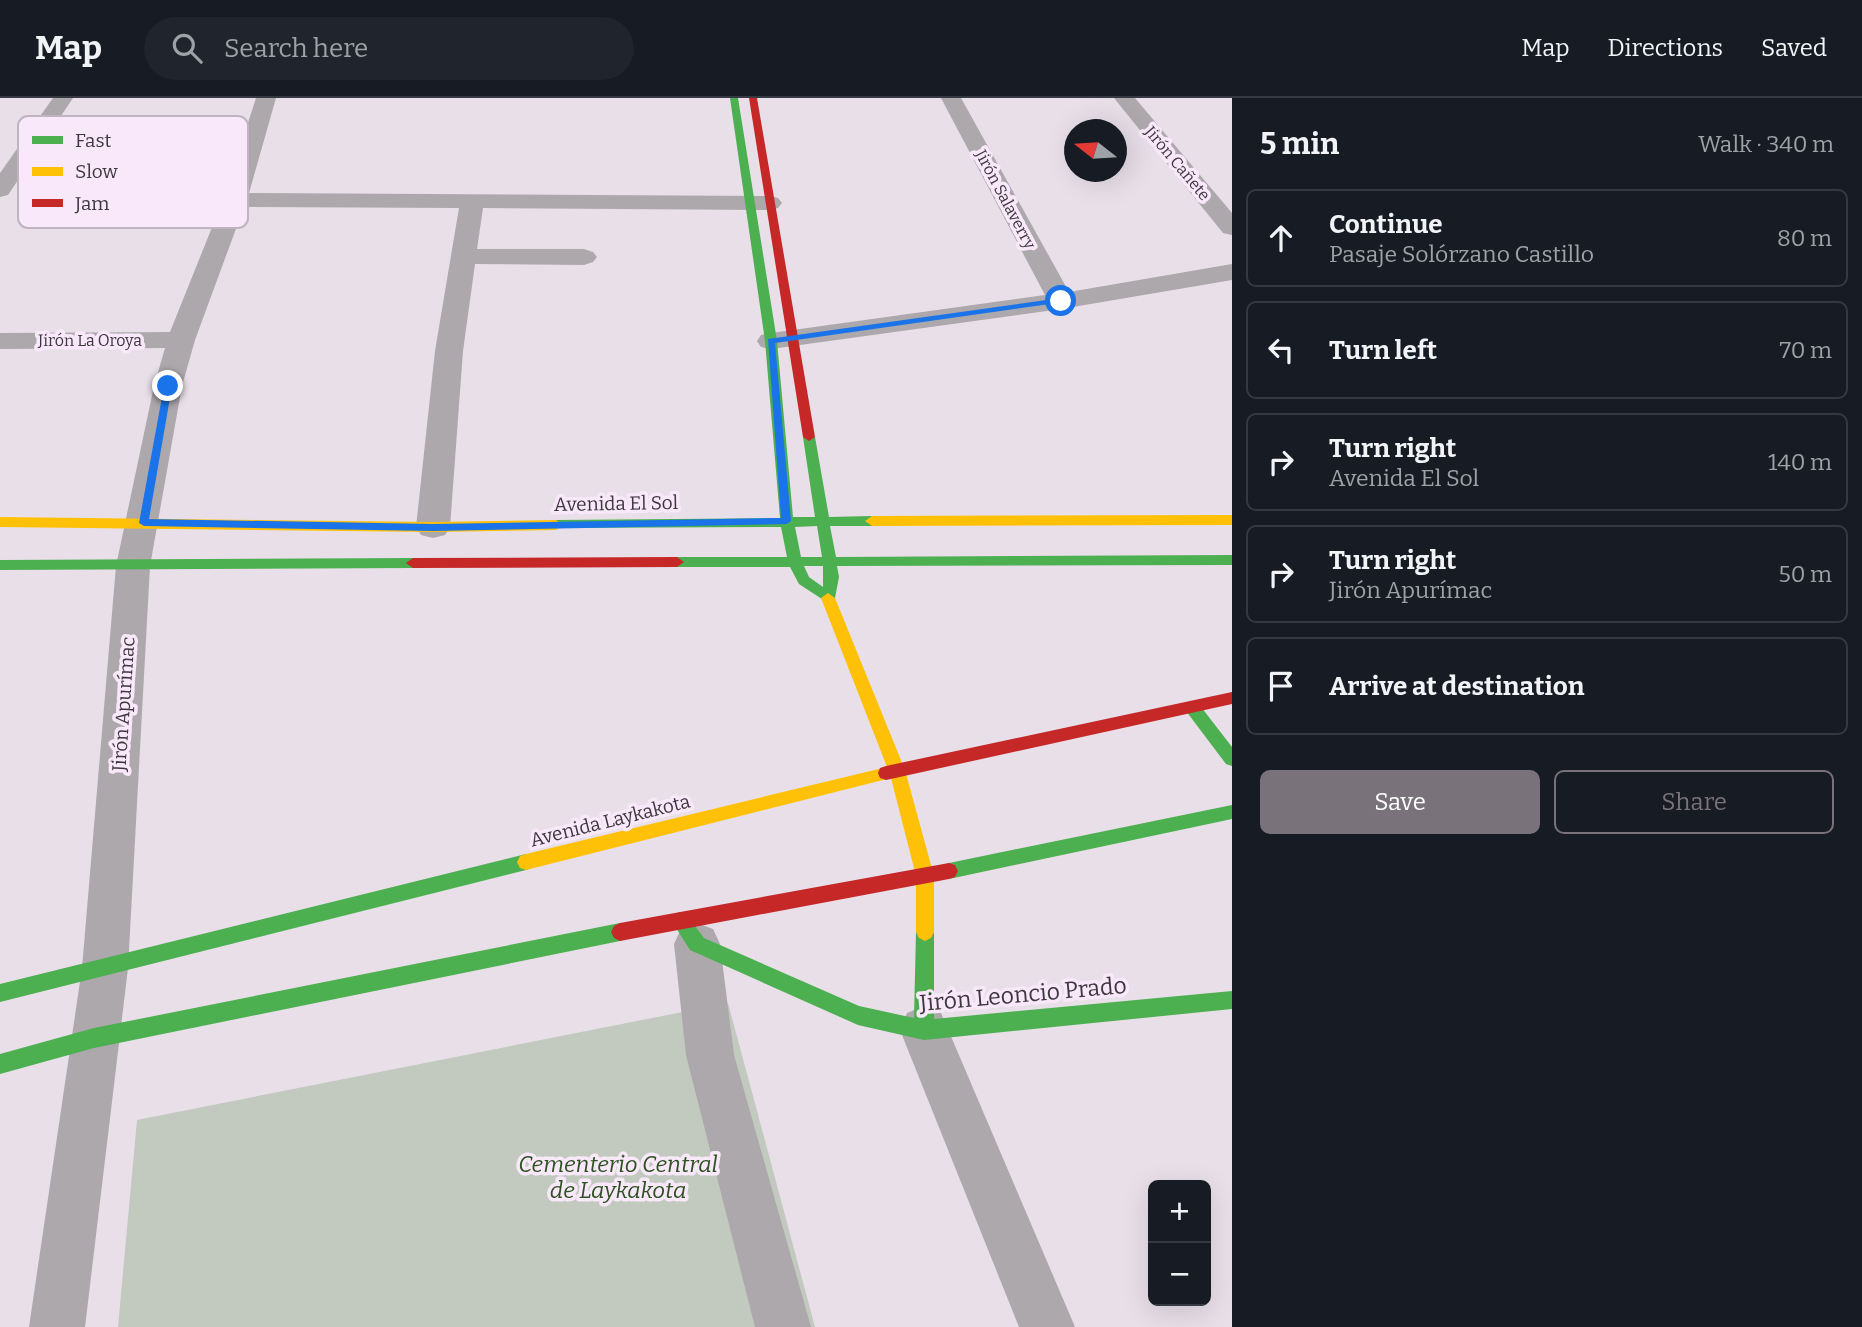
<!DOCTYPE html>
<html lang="en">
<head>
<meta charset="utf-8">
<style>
	:root { --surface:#171b24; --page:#20242c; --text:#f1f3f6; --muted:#9ea1a6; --line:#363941; --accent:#79727a }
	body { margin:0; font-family:Bitter,serif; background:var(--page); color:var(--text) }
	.controls { position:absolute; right:21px; bottom:21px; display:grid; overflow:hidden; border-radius:10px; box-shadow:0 7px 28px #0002 }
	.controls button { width:63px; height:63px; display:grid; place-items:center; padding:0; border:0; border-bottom:2px solid var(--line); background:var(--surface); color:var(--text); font:35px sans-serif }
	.compass { position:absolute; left:1064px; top:21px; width:63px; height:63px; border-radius:50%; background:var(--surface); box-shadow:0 7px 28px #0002; rotate:287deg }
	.stop { position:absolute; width:21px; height:21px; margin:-16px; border:5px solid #1a73e8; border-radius:50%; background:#fff }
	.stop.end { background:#1a73e8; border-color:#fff; box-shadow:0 2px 7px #0008 }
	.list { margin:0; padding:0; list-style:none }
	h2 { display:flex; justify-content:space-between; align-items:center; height:91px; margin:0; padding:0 28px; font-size:30px }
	h2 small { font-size:23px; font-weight:400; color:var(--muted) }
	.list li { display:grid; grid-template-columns:46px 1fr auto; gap:21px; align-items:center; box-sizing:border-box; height:98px; margin:0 14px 14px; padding:0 14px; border:2px solid var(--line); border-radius:10px }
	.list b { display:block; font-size:26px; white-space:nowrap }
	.list p { margin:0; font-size:23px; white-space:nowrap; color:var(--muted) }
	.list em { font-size:23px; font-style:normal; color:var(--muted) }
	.actions { display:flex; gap:14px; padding:21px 28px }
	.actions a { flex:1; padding:16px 0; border:2px solid var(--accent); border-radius:10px; text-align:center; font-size:24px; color:var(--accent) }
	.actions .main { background:var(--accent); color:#fff }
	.icon { flex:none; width:38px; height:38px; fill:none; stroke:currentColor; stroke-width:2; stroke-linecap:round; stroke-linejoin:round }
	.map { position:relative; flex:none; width:1232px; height:1229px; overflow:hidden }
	header { display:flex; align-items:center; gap:42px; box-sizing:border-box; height:98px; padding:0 35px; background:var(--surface); border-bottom:2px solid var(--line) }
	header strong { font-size:33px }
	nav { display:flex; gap:38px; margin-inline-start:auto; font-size:24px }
	.search { width:490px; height:63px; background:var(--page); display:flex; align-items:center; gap:18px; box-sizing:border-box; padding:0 24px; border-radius:38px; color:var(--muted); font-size:26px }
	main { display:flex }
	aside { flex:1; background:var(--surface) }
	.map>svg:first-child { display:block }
</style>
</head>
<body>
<header>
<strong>Map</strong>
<div class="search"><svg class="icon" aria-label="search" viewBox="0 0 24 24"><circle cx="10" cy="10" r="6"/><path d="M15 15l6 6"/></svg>Search here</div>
<nav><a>Map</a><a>Directions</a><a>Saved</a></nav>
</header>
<main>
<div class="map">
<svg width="1232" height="1229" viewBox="0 0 1232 1229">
	<rect width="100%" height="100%" fill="#e8dfe9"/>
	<!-- green -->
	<path fill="#c2c9bf" d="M728,905l87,324h-697l19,-207z"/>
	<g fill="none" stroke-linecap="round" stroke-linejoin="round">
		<!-- street -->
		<g fill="#ada8ac" fill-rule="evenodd">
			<path d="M53,0h20l-65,97 -8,2v-24z"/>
			<path d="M256,0h20l-27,95 521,3 8,2 4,5 -4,5 -8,2 -287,-2 -6,41h107l9,3 4,5 -4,5 -9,3 -109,-1 -12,87 -13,176 -5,8 -12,3 -12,-3 -5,-8 19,-176 24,-143 -215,-1 -49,133 -13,46 -32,180 -22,402 -43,359h-56l53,-359 34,-402 38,-180 11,-38 -165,1v-16l170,-1 53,-132z"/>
			<path d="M941,0h20l108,194 163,-28v16l-171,29 -290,40 -10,-2 -4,-6 4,-6 10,-2 274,-38z"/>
			<path d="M1114,0h21l97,115v22l-9,-2z"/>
			<path d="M697,825l16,6 7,15 14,111 77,272h-56l-69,-272 -12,-111 7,-15z"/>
			<path d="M924,908l17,7 134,314h-56l-119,-297 7,-17z"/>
		</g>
		<!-- fast -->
		<g fill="#4caf50" fill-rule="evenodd">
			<path d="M730,0h8l39,243 16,176h22l-12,-80 6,-4 6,4 14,80 43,-1 7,5 -7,5h-42l6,31 396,-2v10l-395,1 2,11 -4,21 -7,5 -29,-19 -9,-17h-113l-7,-5 7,-5h110l-6,-30 -230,1 -2,-3 7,-5 224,-2 -15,-177zM817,428l5,31h-21l-6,-30zM804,468h19v21l-14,-10z"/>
			<path d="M413,460l7,5 -7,5 -413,2v-10z"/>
			<path d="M1192,603l6,2 34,44v19l-6,-2 -40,-53 -2,-4 2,-4z"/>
			<path d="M1232,707v14l-283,60 -6,-2 -3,-6 3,-6 6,-2z"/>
			<path d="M526,756l6,2 3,6 -3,6 -6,2 -526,132v-18z"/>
			<path d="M680,814l6,2 18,24 155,68 55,12 2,-86 3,-6 6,-3 6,3 3,6v87l298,-28v18l-308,31 -66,-15 -168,-75 -19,-30 3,-6z"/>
			<path d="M620,825l6,3 3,6 -3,6 -6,3 -526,107 -94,26v-20l94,-26z"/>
		</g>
		<!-- slow -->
		<g fill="#ffc107" fill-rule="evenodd">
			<path d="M1232,417v10l-360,1 -7,-5 7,-5z"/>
			<path d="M0,419l433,5 123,-2 7,5 -7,5 -123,2 -433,-5z"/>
			<path d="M828,495l7,5 70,172 29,106v56l-3,6 -6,3 -6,-3 -3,-6v-56l-25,-98 -365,92 -6,-2 -3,-6 3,-6 6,-2 361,-87 -66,-169z"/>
		</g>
		<!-- jam -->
		<g fill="#c62828" fill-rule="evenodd">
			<path d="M749,0h8l58,339 -6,4 -6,-4z"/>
			<path d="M677,459l7,5 -7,5 -264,1 -7,-5 7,-5z"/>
			<path d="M1232,594v12l-346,76 -6,-2 -2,-5 2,-5 6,-2z"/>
			<path d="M949,765l6,2 3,6 -3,6 -6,2 -329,62 -6,-3 -3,-6 3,-6 6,-3z"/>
		</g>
	</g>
	<!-- route -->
	<path fill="#1a73e8" d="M1061,200l3,4 -289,41 16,178 -4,3 -354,7 -289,-5 -5,-3 25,-137 4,-3 4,3 -23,133 284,5 348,-6 -13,-179z"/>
	<g text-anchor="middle" stroke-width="7" stroke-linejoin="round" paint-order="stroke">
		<!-- far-street labels -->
		<g font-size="16" fill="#3d373e" stroke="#f9e8fa">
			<text transform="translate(1178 65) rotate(50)" y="6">Jirón Cañete</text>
			<text transform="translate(1006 101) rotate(62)" y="6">Jirón Salaverry</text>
			<text x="90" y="248">Jirón La Oroya</text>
		</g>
		<!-- street labels -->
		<g font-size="19" fill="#3d373e" stroke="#f9e8fa">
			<text transform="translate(616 405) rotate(-1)" y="7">Avenida El Sol</text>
			<text transform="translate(123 606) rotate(-86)" y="7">Jirón Apurímac</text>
			<text transform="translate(610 722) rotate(-14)" y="7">Avenida Laykakota</text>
		</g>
		<!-- near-street labels -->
		<g font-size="23" fill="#3d373e" stroke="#f9e8fa">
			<text transform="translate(1023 896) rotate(-5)" y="8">Jirón Leoncio Prado</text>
		</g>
		<!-- near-park labels -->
		<g font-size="23" font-style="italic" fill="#2e5221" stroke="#f9e8fa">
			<text x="618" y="1074">Cementerio Central<tspan x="618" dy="26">de Laykakota</tspan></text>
		</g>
	</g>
	<!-- legend -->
	<rect x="18" y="18" width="230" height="112" rx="10" fill="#f9e8fa" stroke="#c1b3c2" stroke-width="2"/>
	<rect x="32" y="38" width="31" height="8" fill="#4caf50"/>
	<rect x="32" y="69" width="31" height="9" fill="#ffc107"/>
	<rect x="32" y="101" width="31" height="8" fill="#c62828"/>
	<g font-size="19" fill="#3d373e">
		<text x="75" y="49">Fast</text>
		<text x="75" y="80">Slow</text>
		<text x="75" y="112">Jam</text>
	</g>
</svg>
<div class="controls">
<button>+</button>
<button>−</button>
</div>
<svg class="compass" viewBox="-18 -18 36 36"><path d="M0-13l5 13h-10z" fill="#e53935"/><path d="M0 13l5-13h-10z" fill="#9ea1a6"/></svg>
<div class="stop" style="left:1061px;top:203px"></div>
<div class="stop end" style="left:168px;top:288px"></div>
</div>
<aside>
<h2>5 min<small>Walk · 340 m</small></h2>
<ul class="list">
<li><svg class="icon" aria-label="ahead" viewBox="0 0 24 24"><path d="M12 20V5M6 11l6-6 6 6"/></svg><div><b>Continue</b><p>Pasaje Solórzano Castillo</p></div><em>80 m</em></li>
<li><svg class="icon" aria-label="left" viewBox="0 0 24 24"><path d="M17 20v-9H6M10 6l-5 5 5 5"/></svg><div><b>Turn left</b></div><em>70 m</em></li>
<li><svg class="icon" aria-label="right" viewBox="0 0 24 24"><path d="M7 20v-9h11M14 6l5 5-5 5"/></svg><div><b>Turn right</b><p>Avenida El Sol</p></div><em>140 m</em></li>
<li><svg class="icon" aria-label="right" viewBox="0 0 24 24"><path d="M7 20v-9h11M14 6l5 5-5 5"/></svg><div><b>Turn right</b><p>Jirón Apurímac</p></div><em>50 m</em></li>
<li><svg class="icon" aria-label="arrive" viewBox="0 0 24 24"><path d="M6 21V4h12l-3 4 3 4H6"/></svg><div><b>Arrive at destination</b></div></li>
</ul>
<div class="actions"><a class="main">Save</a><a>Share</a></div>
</aside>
</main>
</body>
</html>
